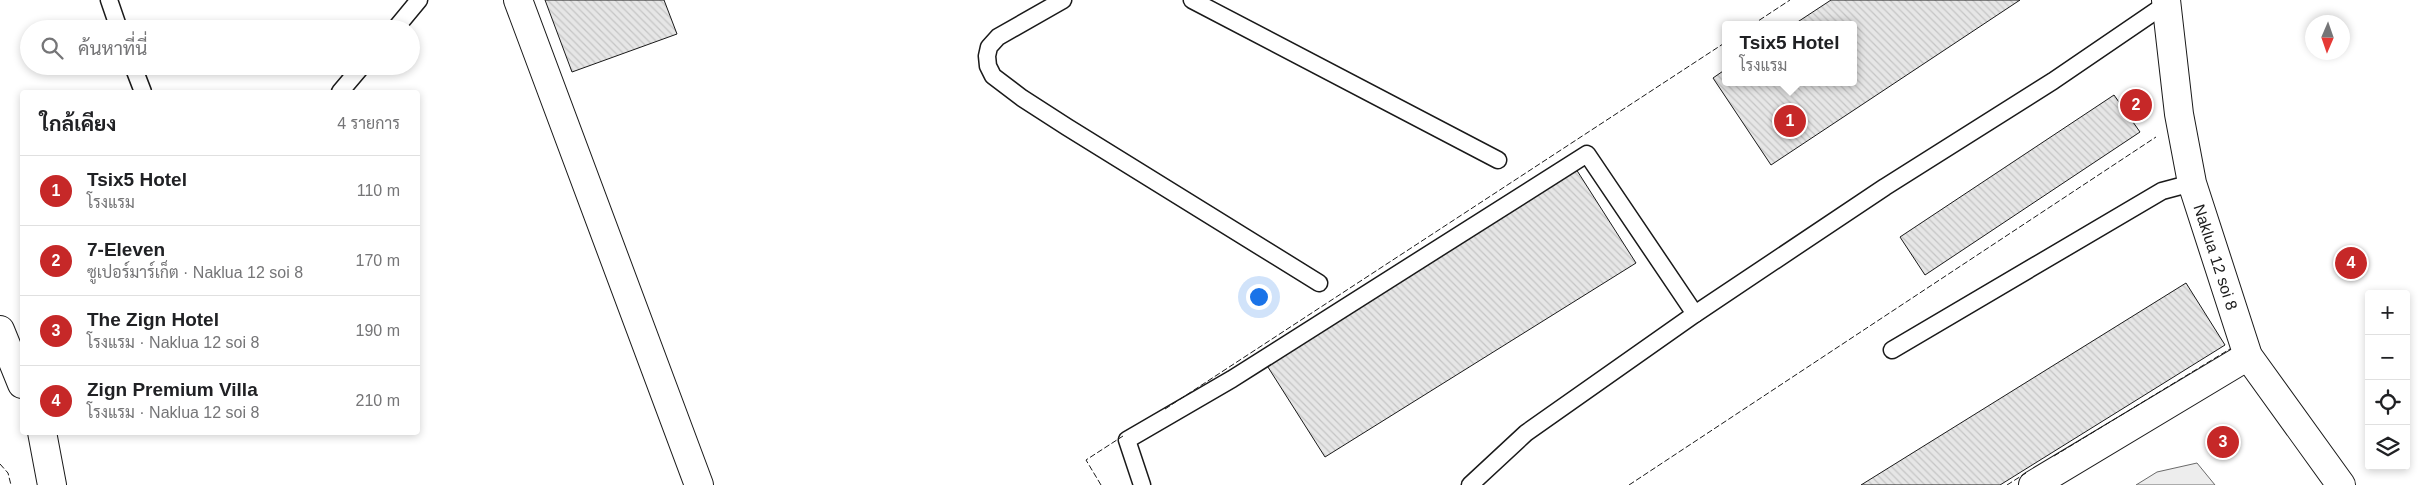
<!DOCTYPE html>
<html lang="th">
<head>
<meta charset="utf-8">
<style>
	:root { --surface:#fff; --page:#f6f6f6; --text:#202124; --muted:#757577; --line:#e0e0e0; --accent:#c62828 }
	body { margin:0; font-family:Helvetica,Sarabun,sans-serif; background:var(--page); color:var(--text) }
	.controls { position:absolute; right:15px; bottom:15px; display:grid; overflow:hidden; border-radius:5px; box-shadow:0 2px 8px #0003 }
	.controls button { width:45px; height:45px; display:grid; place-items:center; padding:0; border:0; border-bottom:1px solid var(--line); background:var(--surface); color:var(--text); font:25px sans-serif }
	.compass { position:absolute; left:2305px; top:15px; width:45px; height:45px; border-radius:50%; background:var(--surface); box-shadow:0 2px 8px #0003; rotate:182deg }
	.you { position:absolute; left:1258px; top:296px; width:18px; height:18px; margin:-12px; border:4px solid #fff; border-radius:50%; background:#1a73e8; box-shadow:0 0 0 8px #1a73e833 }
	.badge { display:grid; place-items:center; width:32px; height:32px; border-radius:50%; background:var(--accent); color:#fff; font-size:16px; font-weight:700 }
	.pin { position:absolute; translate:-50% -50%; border:2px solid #fff; box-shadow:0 1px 5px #0006 }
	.popup { position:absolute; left:1722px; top:21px; width:135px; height:65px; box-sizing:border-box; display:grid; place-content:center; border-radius:5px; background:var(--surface); filter:drop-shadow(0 1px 4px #0005); font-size:16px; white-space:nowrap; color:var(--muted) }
	.popup b { font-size:19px; color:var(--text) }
	.popup::after { content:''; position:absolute; left:50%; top:100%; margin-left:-10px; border:10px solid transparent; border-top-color:var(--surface) }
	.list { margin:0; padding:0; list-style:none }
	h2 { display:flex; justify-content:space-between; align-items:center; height:65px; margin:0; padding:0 20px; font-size:21px }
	h2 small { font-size:16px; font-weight:400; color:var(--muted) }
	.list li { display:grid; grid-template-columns:32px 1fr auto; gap:15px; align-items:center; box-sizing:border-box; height:70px; padding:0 20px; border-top:1px solid var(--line) }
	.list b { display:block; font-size:19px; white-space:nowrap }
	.list p { margin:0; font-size:16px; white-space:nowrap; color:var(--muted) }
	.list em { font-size:16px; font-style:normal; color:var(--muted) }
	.icon { flex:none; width:28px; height:28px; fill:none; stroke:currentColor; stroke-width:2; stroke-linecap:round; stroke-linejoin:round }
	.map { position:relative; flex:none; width:2425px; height:485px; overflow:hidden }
	.search { position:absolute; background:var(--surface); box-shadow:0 2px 8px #0003; left:20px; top:20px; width:400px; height:55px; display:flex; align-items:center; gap:12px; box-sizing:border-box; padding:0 18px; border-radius:28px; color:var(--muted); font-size:19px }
	.panel { position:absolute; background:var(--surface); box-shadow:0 2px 8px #0003; left:20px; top:90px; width:400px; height:345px; border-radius:5px }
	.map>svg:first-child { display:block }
</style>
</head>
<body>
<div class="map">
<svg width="2425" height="485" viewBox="0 0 2425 485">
	<defs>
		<pattern id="building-back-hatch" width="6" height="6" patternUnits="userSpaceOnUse" patternTransform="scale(1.25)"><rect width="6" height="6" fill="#e6e6e6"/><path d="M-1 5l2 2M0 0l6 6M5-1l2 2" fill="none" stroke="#c5c5c5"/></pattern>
	</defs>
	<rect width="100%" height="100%" fill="#fff"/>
	<!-- built -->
	<path fill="#ededed" stroke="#6a6a6a" d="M2197,463l18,22h-79l21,-13z"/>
	<!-- building -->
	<g fill="url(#building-back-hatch)" stroke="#1a1a1a">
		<path d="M545,0h119l13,34 -105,38z"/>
		<path d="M1831,0h189l-249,165 -58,-87 13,-9v13h128v-57h-61z"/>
		<path d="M2114,95l26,37 -215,143 -25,-38z"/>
		<path d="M1576,169l60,94 -311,194 -59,-93z"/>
		<path d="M2186,283l39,62 -225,140h-139z"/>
	</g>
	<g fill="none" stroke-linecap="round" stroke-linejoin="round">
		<defs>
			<g id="service">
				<path d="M109,0l10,29"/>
				<path d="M1063,0l-65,37 -9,10 -2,9 1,10 5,10 29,22 45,29 252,156"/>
				<path d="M1192,0l306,160"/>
				<path d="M395,29l24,-29"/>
				<path d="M133,66l10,26"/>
				<path d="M340,92l22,-26"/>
				<path d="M1892,350l270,-159 30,-8"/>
				<path d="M1142,485l-15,-45 105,-61 355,-225 108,160"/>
				<path d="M1470,485l56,-52 169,-119 190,-127 168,-106 113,-77"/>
			</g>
			<g id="minor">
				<path d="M518,0l181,485"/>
				<path d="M2166,0l13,114 13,69 56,173 93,129"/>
				<path d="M0,330l22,54"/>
				<path d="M42,432l10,53"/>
				<path d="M2033,485l215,-129"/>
			</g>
		</defs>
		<!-- service casing -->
		<use href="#service" stroke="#1a1a1a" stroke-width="19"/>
		<!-- minor casing -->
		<use href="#minor" stroke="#1a1a1a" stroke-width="30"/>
		<!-- service -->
		<use href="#service" stroke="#fff" stroke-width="16"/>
		<!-- minor -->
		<use href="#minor" stroke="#fff" stroke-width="28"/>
		<!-- fence -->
		<g stroke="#1a1a1a" stroke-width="1" stroke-dasharray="6 2.5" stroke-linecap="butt">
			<path d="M1752,25l38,-25"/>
			<path d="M1165,409l561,-367"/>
			<path d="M2054,456l176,-107"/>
			<path d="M0,464l8,9 3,12"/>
			<path d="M1101,485l-15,-25 37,-24"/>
			<path d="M1629,485l527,-348"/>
			<path d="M2007,485l19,-12"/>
		</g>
	</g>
	<g text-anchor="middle" stroke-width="4" stroke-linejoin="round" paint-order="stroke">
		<!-- street labels -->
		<g font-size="16" fill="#1a1a1a" stroke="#fff">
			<text transform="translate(2216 257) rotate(72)" y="6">Naklua 12 soi 8</text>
		</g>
	</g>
</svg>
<div class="controls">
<button>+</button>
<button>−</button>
<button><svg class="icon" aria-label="locate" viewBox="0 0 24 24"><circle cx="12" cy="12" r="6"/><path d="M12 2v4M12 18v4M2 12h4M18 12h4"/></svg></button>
<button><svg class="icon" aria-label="layers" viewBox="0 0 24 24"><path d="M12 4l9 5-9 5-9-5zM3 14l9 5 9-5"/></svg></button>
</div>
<svg class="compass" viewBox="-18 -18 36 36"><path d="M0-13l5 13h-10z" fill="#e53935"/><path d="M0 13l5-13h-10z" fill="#757577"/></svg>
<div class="you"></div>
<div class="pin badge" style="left:1790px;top:121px">1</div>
<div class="popup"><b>Tsix5 Hotel</b>โรงแรม</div>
<div class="pin badge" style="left:2136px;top:105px">2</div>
<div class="pin badge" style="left:2223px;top:442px">3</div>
<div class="pin badge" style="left:2351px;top:263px">4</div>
<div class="search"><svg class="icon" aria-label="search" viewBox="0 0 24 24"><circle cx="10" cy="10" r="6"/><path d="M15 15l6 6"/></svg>ค้นหาที่นี่</div>
<section class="panel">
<h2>ใกล้เคียง<small>4 รายการ</small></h2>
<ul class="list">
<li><span class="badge">1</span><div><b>Tsix5 Hotel</b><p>โรงแรม</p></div><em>110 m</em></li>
<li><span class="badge">2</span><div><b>7-Eleven</b><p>ซูเปอร์มาร์เก็ต · Naklua 12 soi 8</p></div><em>170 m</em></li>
<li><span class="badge">3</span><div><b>The Zign Hotel</b><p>โรงแรม · Naklua 12 soi 8</p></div><em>190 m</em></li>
<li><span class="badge">4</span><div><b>Zign Premium Villa</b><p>โรงแรม · Naklua 12 soi 8</p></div><em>210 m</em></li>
</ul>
</section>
</div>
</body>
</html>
